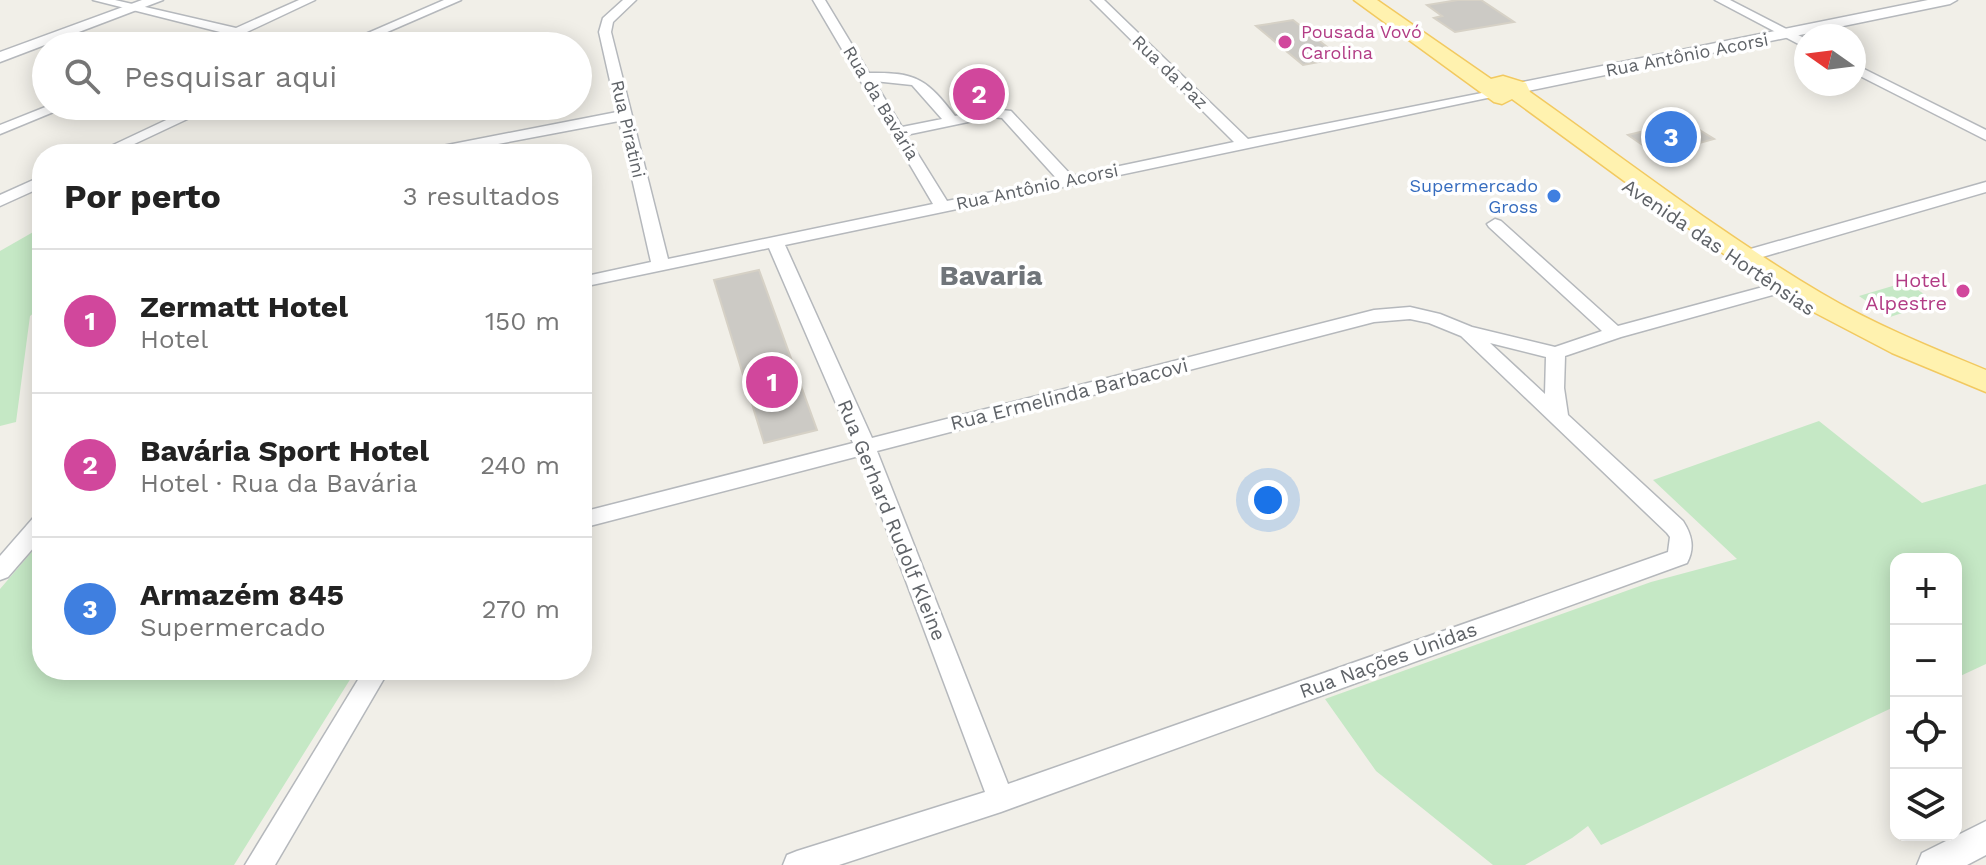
<!DOCTYPE html>
<html lang="pt">
<head>
<meta charset="utf-8">
<style>
	:root { --surface:#fff; --page:#f2f2f2; --text:#222; --muted:#767676; --line:#e0e0e0; --accent:#0b8043 }
	body { margin:0; font-family:"Work Sans",sans-serif; background:var(--page); color:var(--text) }
	.controls { position:absolute; right:24px; bottom:24px; display:grid; overflow:hidden; border-radius:16px; box-shadow:0 4px 20px #0003 }
	.controls button { width:72px; height:72px; display:grid; place-items:center; padding:0; border:0; border-bottom:2px solid var(--line); background:var(--surface); color:var(--text); font:40px sans-serif }
	.compass { position:absolute; left:1794px; top:24px; width:72px; height:72px; border-radius:50%; background:var(--surface); box-shadow:0 4px 20px #0003; rotate:284deg }
	.you { position:absolute; left:1268px; top:500px; width:28px; height:28px; margin:-20px; border:6px solid #fff; border-radius:50%; background:#1a73e8; box-shadow:0 0 0 12px #1a73e833 }
	.badge { display:grid; place-items:center; width:52px; height:52px; border-radius:50%; background:var(--accent); color:#fff; font-size:26px; font-weight:700 }
	.pin { position:absolute; translate:-50% -50%; border:4px solid #fff; box-shadow:0 2px 8px #0006 }
	.list { margin:0; padding:0; list-style:none }
	h2 { display:flex; justify-content:space-between; align-items:center; height:104px; margin:0; padding:0 32px; font-size:34px }
	h2 small { font-size:26px; font-weight:400; color:var(--muted) }
	.list li { display:grid; grid-template-columns:52px 1fr auto; gap:24px; align-items:center; box-sizing:border-box; height:144px; padding:0 32px; border-top:2px solid var(--line) }
	.list b { display:block; font-size:30px; white-space:nowrap }
	.list p { margin:0; font-size:26px; white-space:nowrap; color:var(--muted) }
	.list em { font-size:26px; font-style:normal; color:var(--muted) }
	.icon { flex:none; width:44px; height:44px; fill:none; stroke:currentColor; stroke-width:2; stroke-linecap:round; stroke-linejoin:round }
	.map { position:relative; flex:none; width:1986px; height:865px; overflow:hidden }
	.search { position:absolute; background:var(--surface); box-shadow:0 4px 20px #0003; left:32px; top:32px; width:560px; height:88px; display:flex; align-items:center; gap:20px; box-sizing:border-box; padding:0 28px; border-radius:44px; color:var(--muted); font-size:30px }
	.panel { position:absolute; background:var(--surface); box-shadow:0 4px 20px #0003; left:32px; top:144px; width:560px; height:536px; border-radius:32px }
	.map>svg:first-child { display:block }
</style>
</head>
<body>
<div class="map">
<svg width="1986" height="865" viewBox="0 0 1986 865">
	<rect width="100%" height="100%" fill="#f1efe8"/>
	<!-- green -->
	<g fill="#c5e8c5">
		<path d="M42,227v79l-12,10 -14,106 -16,4v-175z"/>
		<path d="M1906,282l30,20 -46,15 -31,-21z"/>
		<path d="M1819,421l103,82 64,-19v180l-30,14v-119h-60v147l-295,139 -13,-19 -16,12 -47,27h-32l-117,-94 -51,-72 326,-117 86,-23 -84,-79z"/>
		<path d="M42,540v130h314l-122,195h-234v-276z"/>
	</g>
	<!-- building -->
	<g fill="#cccac5" stroke="#d6d1c6" stroke-width="2">
		<path d="M1458,0h23l33,22 -59,10 -21,-14 8,-2 -15,-11z"/>
		<path d="M1293,20l48,38 -38,7 -47,-39z"/>
		<path d="M1685,121l29,18 -57,16 -29,-20z"/>
		<path d="M759,270l58,160 -53,13 -50,-163z"/>
	</g>
	<g fill="none" stroke-linecap="round" stroke-linejoin="round">
		<defs>
			<g id="minor">
				<path d="M93,0h22l121,28 63,-28h16l-98,46h-17l24,-13z"/>
				<path d="M444,0h17l-106,46h-17z"/>
				<path d="M623,0h13l-23,22 -2,10 57,227 265,-55 -120,-204h12l44,73c47,-1 58,6 86,43l37,-7 19,2 61,65 162,-34 -143,-142h13l144,139 249,-49v6l-5,1 -707,148 87,193 502,-128 36,-3 30,7 32,13 83,20 47,-16 -113,-104 -2,-3 8,-5 6,2 117,105 156,-42 6,1 3,4 -3,4 -159,44 -56,19 -1,32 4,27 115,106c9,14 12,27 4,42l-686,249 -162,53h-56l4,-10 10,-4 188,-59 -126,-336 -277,72v-16l271,-69 -84,-195 -187,39v-10l69,-15 -32,-141 -174,33h-30l7,-4 195,-38 -18,-80 4,-14zM874,81l38,4 30,34 -40,8zM992,117l10,1 55,61 -110,22 -41,-66zM1410,319l19,4 32,13 206,197 3,4 -2,15 -660,232 -131,-333 497,-129zM1490,343l56,14 -1,37z"/>
				<path d="M1715,0h15l76,39v9z"/>
				<path d="M1854,64l132,66v10l-132,-67z"/>
				<path d="M48,106h20l-68,28v-9z"/>
				<path d="M196,106h19l-102,48h-19z"/>
				<path d="M42,176v11l-42,19v-11z"/>
				<path d="M1986,182v10l-234,68h-12l-2,-4 2,-4z"/>
				<path d="M42,515v23l-34,39 -8,3v-24l34,-39z"/>
				<path d="M364,670h25l-114,195h-30z"/>
			</g>
			<g id="tertiary">
				<path d="M142,0h21l-163,62v-10z"/>
				<path d="M1928,0h29l-7,4 -432,89 -8,-5 8,-5z"/>
				<path d="M1986,821v34l-19,10h-50l5,-12z"/>
			</g>
			<path id="primary" d="M1354,0h23l114,79 12,-3 23,7 4,9c96,68 190,141 291,201 52,31 109,54 165,77v22l-94,-39 -88,-46 -50,-31 -242,-177 -10,5 -8,-2z"/>
		</defs>
		<!-- minor casing -->
		<use href="#minor" stroke="#b5b8bc" stroke-width="3"/>
		<!-- tertiary casing -->
		<use href="#tertiary" stroke="#b5b8bc" stroke-width="3"/>
		<!-- primary casing -->
		<use href="#primary" stroke="#f2c960" stroke-width="3"/>
		<!-- minor -->
		<use href="#minor" fill="#fff" fill-rule="evenodd"/>
		<!-- tertiary -->
		<use href="#tertiary" fill="#fff" fill-rule="evenodd"/>
		<!-- primary -->
		<use href="#primary" fill="#fff2af" fill-rule="evenodd"/>
	</g>
	<!-- markers -->
	<g fill="#d1479c" stroke="#fff" stroke-width="3">
		<circle cx="1285" cy="42" r="8"/>
		<circle cx="1963" cy="291" r="8"/>
	</g>
	<circle fill="#3f7fe0" stroke="#fff" stroke-width="3" cx="1554" cy="196" r="8"/>
	<g text-anchor="middle" stroke-width="7" stroke-linejoin="round" paint-order="stroke">
		<!-- far-hotel labels -->
		<g font-size="18" fill="#b23c85" stroke="#fff" text-anchor="start">
			<text x="1301" y="38">Pousada Vovó<tspan x="1301" dy="21">Carolina</tspan></text>
		</g>
		<!-- far-street labels -->
		<g font-size="18" fill="#5f6368" stroke="#fff">
			<text transform="translate(1687 55) rotate(-11)" y="6">Rua Antônio Acorsi</text>
			<text transform="translate(1170 72) rotate(44)" y="6">Rua da Paz</text>
			<text transform="translate(881 103) rotate(59)" y="6">Rua da Bavária</text>
			<text transform="translate(628 129) rotate(77)" y="6">Rua Piratini</text>
			<text transform="translate(1037 187) rotate(-12)" y="6">Rua Antônio Acorsi</text>
		</g>
		<!-- far-shop labels -->
		<g font-size="18" fill="#366cbe" stroke="#fff" text-anchor="end">
			<text x="1538" y="192">Supermercado<tspan x="1538" dy="21">Gross</tspan></text>
		</g>
		<!-- street labels -->
		<g font-size="20" fill="#5f6368" stroke="#fff">
			<text transform="translate(1719 247) rotate(34)" y="7">Avenida das Hortênsias</text>
			<text transform="translate(1069 394) rotate(-14)" y="7">Rua Ermelinda Barbacovi</text>
			<text transform="translate(892 520) rotate(68)" y="7">Rua Gerhard Rudolf Kleine</text>
			<text transform="translate(1388 660) rotate(-20)" y="7">Rua Nações Unidas</text>
		</g>
		<!-- hotel labels -->
		<g font-size="20" fill="#b23c85" stroke="#fff" text-anchor="end">
			<text x="1947" y="287">Hotel<tspan x="1947" dy="23">Alpestre</tspan></text>
		</g>
		<!-- district labels -->
		<g font-size="28" font-weight="bold" fill="#70757a" stroke="#fff">
			<text x="991" y="285">Bavaria</text>
		</g>
	</g>
</svg>
<div class="controls">
<button>+</button>
<button>−</button>
<button><svg class="icon" aria-label="locate" viewBox="0 0 24 24"><circle cx="12" cy="12" r="6"/><path d="M12 2v4M12 18v4M2 12h4M18 12h4"/></svg></button>
<button><svg class="icon" aria-label="layers" viewBox="0 0 24 24"><path d="M12 4l9 5-9 5-9-5zM3 14l9 5 9-5"/></svg></button>
</div>
<svg class="compass" viewBox="-18 -18 36 36"><path d="M0-13l5 13h-10z" fill="#e53935"/><path d="M0 13l5-13h-10z" fill="#767676"/></svg>
<div class="you"></div>
<div class="pin badge" style="left:772px;top:382px;background:#d1479c">1</div>
<div class="pin badge" style="left:979px;top:94px;background:#d1479c">2</div>
<div class="pin badge" style="left:1671px;top:137px;background:#3f7fe0">3</div>
<div class="search"><svg class="icon" aria-label="search" viewBox="0 0 24 24"><circle cx="10" cy="10" r="6"/><path d="M15 15l6 6"/></svg>Pesquisar aqui</div>
<section class="panel">
<h2>Por perto<small>3 resultados</small></h2>
<ul class="list">
<li><span class="badge" style="background:#d1479c">1</span><div><b>Zermatt Hotel</b><p>Hotel</p></div><em>150 m</em></li>
<li><span class="badge" style="background:#d1479c">2</span><div><b>Bavária Sport Hotel</b><p>Hotel · Rua da Bavária</p></div><em>240 m</em></li>
<li><span class="badge" style="background:#3f7fe0">3</span><div><b>Armazém 845</b><p>Supermercado</p></div><em>270 m</em></li>
</ul>
</section>
</div>
</body>
</html>
